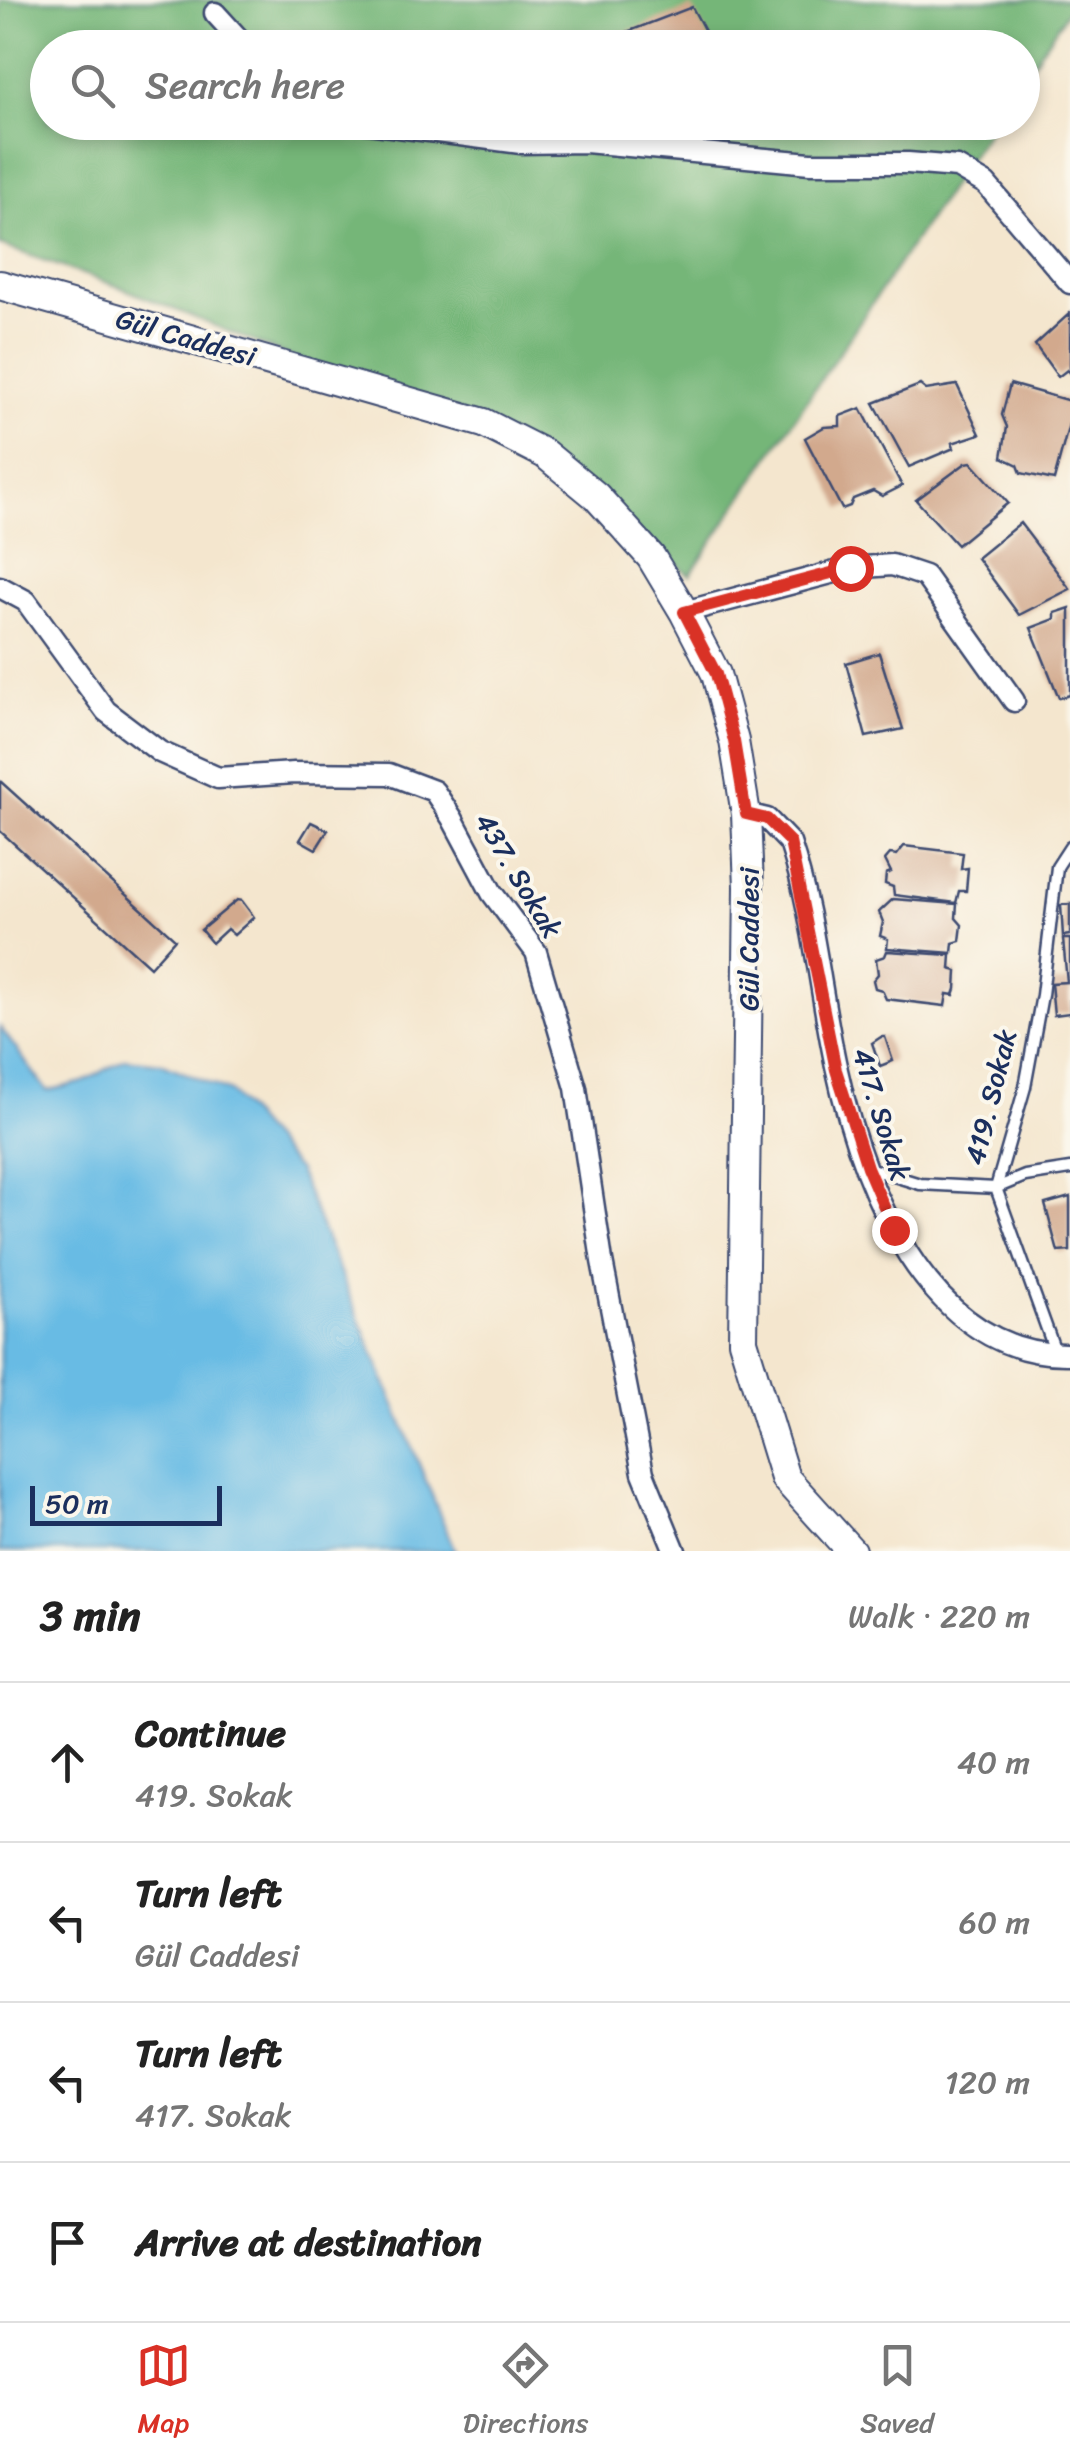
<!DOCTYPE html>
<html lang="en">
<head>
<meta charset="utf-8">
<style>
	:root { --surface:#fff; --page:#f6f6f6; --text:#222; --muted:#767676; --line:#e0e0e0; --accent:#d93025 }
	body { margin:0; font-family:Sriracha,sans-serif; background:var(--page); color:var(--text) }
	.scale { position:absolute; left:30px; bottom:25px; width:192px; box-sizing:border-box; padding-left:10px; border:5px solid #1b2f5e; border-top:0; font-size:28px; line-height:35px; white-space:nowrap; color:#1b2f5e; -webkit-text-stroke:8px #fbf7ec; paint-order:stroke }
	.stop { position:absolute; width:30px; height:30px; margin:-22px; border:8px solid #d93025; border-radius:50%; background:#fff }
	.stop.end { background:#d93025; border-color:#fff; box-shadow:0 2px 10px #0008 }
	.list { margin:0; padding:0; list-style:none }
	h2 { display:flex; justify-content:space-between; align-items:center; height:130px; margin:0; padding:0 40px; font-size:42px }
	h2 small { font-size:32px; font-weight:400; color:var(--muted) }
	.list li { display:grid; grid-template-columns:65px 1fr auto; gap:30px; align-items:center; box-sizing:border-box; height:160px; padding:0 40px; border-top:2px solid var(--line) }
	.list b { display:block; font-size:38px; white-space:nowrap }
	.list p { margin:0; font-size:32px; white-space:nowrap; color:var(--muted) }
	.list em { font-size:32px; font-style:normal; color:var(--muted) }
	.icon { flex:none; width:55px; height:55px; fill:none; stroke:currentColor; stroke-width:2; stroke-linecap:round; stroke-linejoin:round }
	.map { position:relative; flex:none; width:1070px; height:1551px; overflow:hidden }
	.search { position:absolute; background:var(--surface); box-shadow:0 5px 15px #0003; left:30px; right:30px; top:30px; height:110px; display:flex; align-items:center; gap:25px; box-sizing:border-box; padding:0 35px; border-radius:55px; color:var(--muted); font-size:38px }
	.sheet { height:770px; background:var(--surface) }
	nav { display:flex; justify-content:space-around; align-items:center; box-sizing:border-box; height:140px; border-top:2px solid var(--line); background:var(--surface); font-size:28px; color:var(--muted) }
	nav a { display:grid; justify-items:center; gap:5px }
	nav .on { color:var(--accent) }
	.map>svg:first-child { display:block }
</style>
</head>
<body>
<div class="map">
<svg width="1070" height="1551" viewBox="0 0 1070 1551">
	<rect width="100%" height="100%" fill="#fbf7ec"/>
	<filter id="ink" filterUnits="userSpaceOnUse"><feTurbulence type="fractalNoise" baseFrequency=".01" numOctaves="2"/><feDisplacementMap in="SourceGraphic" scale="20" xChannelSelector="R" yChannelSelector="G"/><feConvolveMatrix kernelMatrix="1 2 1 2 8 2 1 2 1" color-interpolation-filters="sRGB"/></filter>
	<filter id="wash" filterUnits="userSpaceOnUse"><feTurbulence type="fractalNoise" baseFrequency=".0048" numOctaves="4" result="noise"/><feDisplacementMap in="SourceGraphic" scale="40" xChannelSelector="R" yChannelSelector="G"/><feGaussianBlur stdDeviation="2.25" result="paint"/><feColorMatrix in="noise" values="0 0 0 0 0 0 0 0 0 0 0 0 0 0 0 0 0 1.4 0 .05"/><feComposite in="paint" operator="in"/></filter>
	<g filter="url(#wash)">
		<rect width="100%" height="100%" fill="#f4e6ce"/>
		<!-- forest -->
		<path fill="#74b678" stroke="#48726b" stroke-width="2.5" d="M0,0h1070v7l-47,71 -1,-30h-974v74l945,1 -303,452 -147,-115 -421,-172 -122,-43z"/>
		<!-- water -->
		<path fill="#68bbe4" stroke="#4275a1" stroke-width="2.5" d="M0,1027l47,64 36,-9 42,-23 36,4 69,29 68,79 157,380h-455z"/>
		<g id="blocks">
			<!-- building -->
			<g fill="#d2a98d">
				<path d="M692,7l22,41h-105l-3,-8z"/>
				<path d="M1070,313v61l-3,-4 -9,7 -23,-32z"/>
				<path d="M1010,384l60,17v19l-16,60 -33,-7 -3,-8 -16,-8 5,-30 -5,-12z"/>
				<path d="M920,385l6,5 31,-5 23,49 -28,9 2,5 -45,19 -35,-64z"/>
				<path d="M861,408l41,78 -20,10 -9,-5 -20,8 -3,7 -8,3 -37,-71 19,-11 16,-1v-10z"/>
				<path d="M971,462l37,41 -51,42 -41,-45 50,-37z"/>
				<path d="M1020,523l50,66 -51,26 -42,-57z"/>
				<path d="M1070,608v87l-11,3 -28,-70 24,-9v-6z"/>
				<path d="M879,653l24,76 -37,8 -20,-74z"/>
				<path d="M0,781l175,158 -25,28 -150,-136z"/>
				<path d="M311,822l17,8 -12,19 -16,-9z"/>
				<path d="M904,846l59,7 -2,16 7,-1 -2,23h-7l-3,12 -62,-8 -1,-8 -8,-3 1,-10 5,-2 -6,-12 5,-6 7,1z"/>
				<path d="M893,899l64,5 -1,14 6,7 -2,16 -7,2 -1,10 -65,-5 1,-9 -8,-3 3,-14 -4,-10z"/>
				<path d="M237,900l5,1 12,16 -20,18 -7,-6 -15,14 -11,-13z"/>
				<path d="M1070,904v31l-7,1 -2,-31z"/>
				<path d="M1063,939h7v74l-16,2 -3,-32 16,-1z"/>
				<path d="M887,951l64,4 -1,14 7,2 -1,18 -2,6 -7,-1 -2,12 -59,-7 -4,-9 -7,-2 -2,-8 5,-6 -2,-15 9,-3z"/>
				<path d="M881,1037h4l8,24 -13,5 -8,-23z"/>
				<path d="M1070,1197v54l-12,1 -13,-48z"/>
			</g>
		</g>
	</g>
	<g filter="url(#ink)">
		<use href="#blocks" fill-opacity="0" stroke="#3c4a6f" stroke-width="2.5"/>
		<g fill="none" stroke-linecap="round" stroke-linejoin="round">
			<defs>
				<g id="service">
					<path d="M868,1168l52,16 76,4 29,-12 45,-7"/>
					<path d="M1056,1354l-60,-166 29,-101 17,-92 15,-128 13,-20"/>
				</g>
				<g id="minor">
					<path d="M215,13l32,35"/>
					<path d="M360,122l161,21 65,-1 224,21h98l49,4 29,17 84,99"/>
					<path d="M0,587l26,14 80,110 54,41 58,26 76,-5 95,1 45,17 18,27 40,75 44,59 40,136 26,173 41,212 32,78"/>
					<path d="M684,612l166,-44 42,-3 33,11 89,125"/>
					<path d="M746,814l21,5 23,24c24,71 30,150 46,223 25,116 91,292 234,288"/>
				</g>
				<path id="secondary" d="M0,285l484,138 61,31 51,42 55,61 33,55 32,62 18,67 12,73 3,73 -6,454 42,137 66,73"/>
			</defs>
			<!-- service casing -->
			<use href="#service" stroke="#3c4a6f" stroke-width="15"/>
			<!-- minor casing -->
			<use href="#minor" stroke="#3c4a6f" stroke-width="25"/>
			<!-- secondary casing -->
			<use href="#secondary" stroke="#3c4a6f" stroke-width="32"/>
			<!-- service -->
			<use href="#service" stroke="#fff" stroke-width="10"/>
			<!-- minor -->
			<use href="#minor" stroke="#fff" stroke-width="20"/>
			<!-- secondary -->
			<use href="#secondary" stroke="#fff" stroke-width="28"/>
		</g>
	</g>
	<g fill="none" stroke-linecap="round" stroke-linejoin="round" filter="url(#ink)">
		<!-- route -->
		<path stroke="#d93025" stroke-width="12" d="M850,568l-166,44 32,62 18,67 12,73 21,5 23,23 46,228 31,97 27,63"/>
	</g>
	<g text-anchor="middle" stroke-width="8" stroke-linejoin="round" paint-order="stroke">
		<!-- street labels -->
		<g font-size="28" fill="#1b2f5e" stroke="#fbf7ec">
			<text transform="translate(186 337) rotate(16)" y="10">Gül Caddesi</text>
			<text transform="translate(519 875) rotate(59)" y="10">437. Sokak</text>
			<text transform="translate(748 939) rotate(-90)" y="10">Gül Caddesi</text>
			<text transform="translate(990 1097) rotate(-76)" y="10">419. Sokak</text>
			<text transform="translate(882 1114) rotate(73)" y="10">417. Sokak</text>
		</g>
	</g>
</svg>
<div class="scale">50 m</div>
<div class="stop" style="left:850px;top:568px"></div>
<div class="stop end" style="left:894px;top:1230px"></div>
<div class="search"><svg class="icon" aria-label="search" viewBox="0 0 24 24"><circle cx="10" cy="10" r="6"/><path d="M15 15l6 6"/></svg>Search here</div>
</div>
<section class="sheet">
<h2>3 min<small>Walk · 220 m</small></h2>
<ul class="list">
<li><svg class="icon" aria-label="ahead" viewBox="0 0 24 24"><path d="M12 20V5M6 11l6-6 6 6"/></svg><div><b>Continue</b><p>419. Sokak</p></div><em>40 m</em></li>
<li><svg class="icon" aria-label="left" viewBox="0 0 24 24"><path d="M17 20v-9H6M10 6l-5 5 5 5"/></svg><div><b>Turn left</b><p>Gül Caddesi</p></div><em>60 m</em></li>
<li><svg class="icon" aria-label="left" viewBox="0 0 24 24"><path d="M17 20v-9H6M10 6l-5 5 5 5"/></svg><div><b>Turn left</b><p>417. Sokak</p></div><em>120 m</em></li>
<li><svg class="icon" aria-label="arrive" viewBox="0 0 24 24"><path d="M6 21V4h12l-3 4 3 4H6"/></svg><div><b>Arrive at destination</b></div></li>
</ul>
</section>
<nav>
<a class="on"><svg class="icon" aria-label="map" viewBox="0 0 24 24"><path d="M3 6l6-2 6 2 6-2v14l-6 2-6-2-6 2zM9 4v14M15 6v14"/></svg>Map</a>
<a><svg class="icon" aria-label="directions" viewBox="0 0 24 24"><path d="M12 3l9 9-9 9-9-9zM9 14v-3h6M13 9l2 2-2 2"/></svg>Directions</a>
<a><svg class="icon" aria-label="saved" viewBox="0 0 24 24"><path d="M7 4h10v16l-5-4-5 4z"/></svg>Saved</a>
</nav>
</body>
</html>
